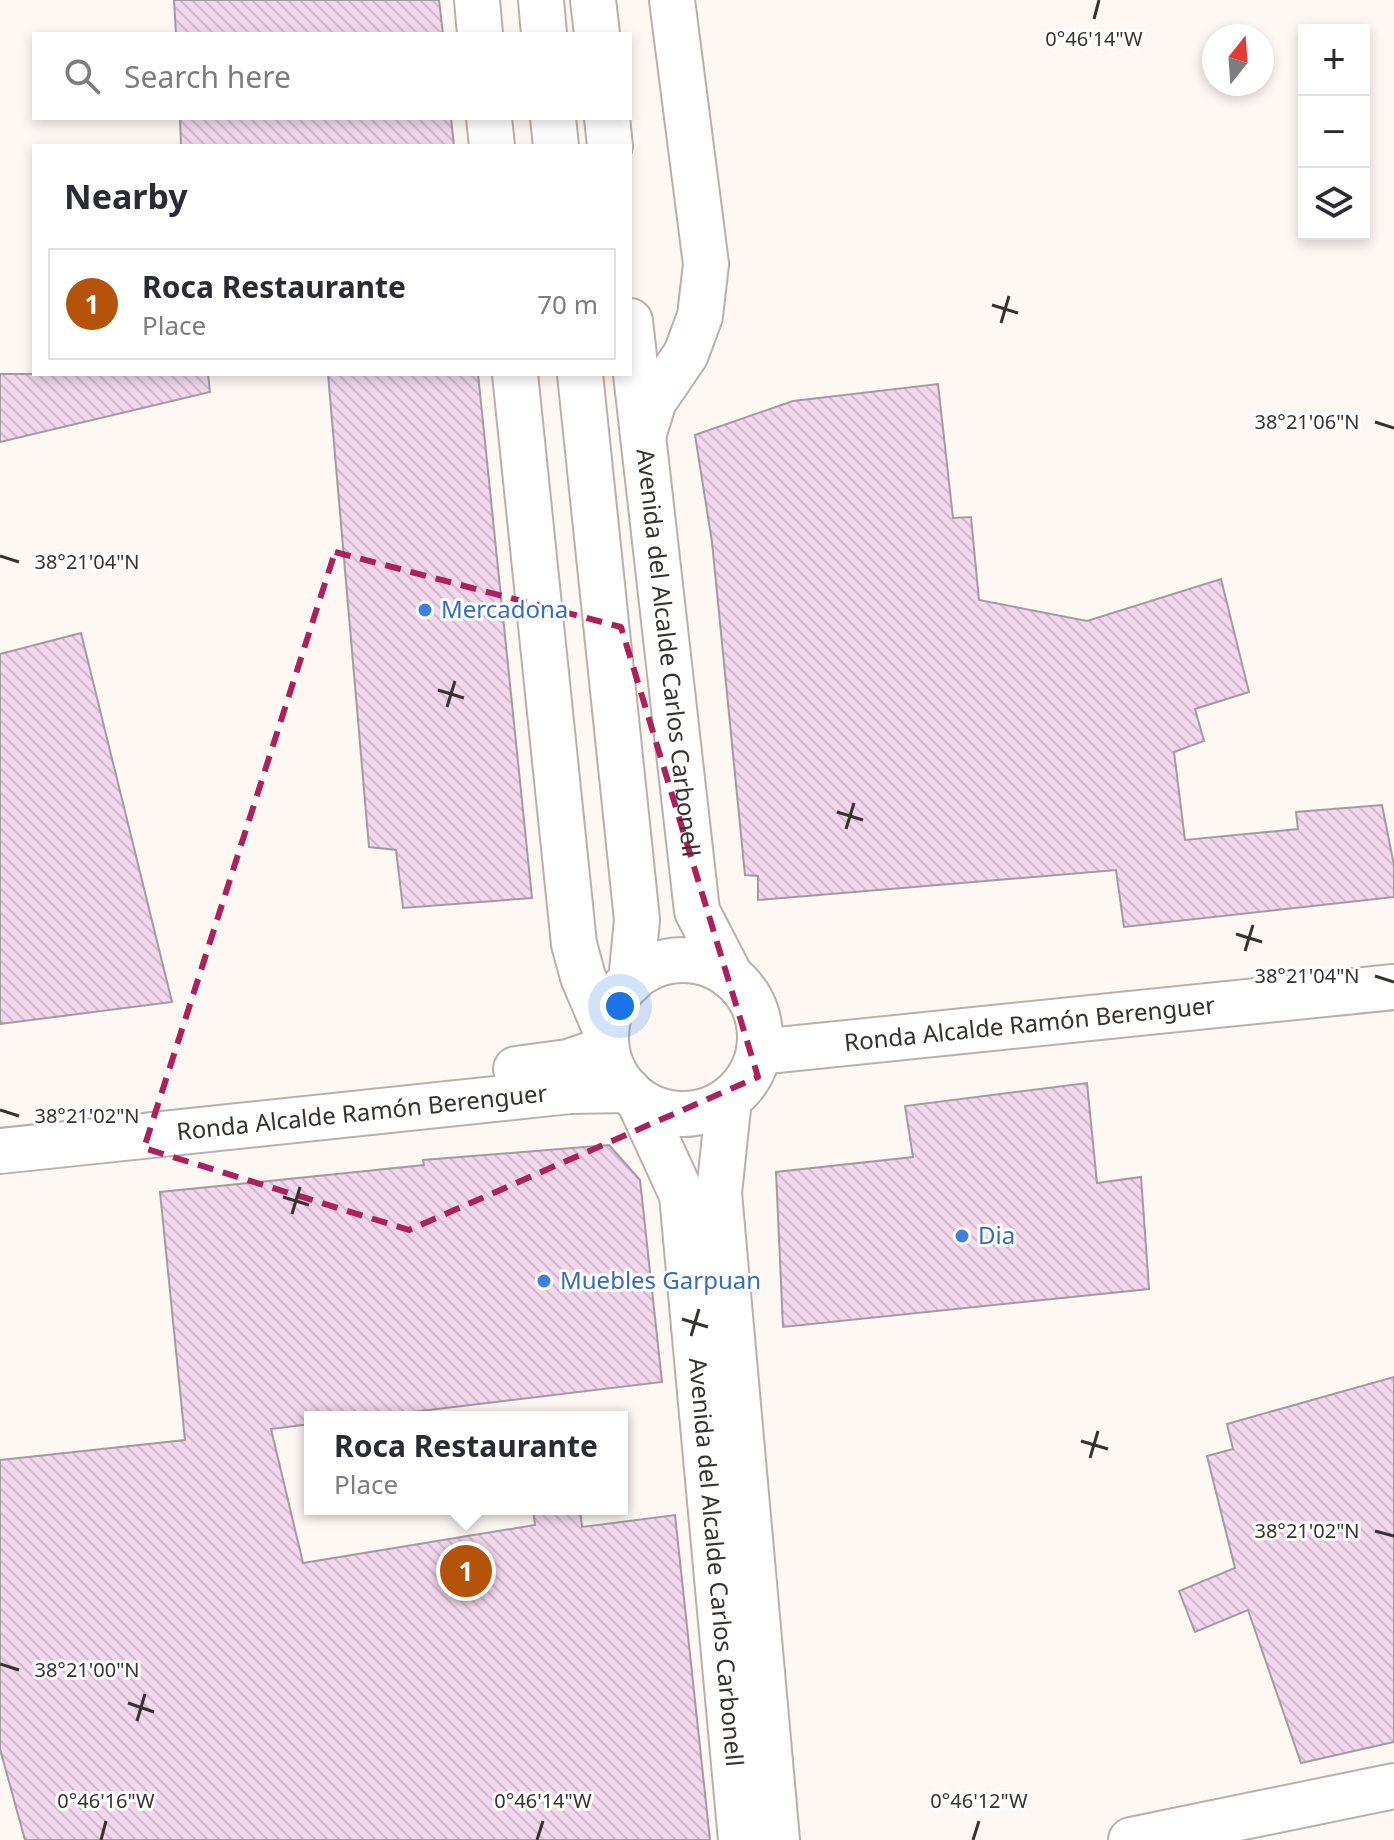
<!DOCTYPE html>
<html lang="en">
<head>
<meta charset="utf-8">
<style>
	:root { --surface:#fff; --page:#f7f7f7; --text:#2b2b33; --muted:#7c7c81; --line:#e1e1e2; --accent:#b45309 }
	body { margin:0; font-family:"Noto Sans",sans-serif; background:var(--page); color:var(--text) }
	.controls { position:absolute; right:24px; top:24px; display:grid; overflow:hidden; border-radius:0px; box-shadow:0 4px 12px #0003 }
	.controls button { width:72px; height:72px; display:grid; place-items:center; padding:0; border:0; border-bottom:2px solid var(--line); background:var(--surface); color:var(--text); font:40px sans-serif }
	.compass { position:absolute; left:1202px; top:24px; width:72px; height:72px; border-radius:50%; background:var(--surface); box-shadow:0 4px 12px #0003; rotate:17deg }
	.you { position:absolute; left:620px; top:1006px; width:28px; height:28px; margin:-20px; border:6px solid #fff; border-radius:50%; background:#1a73e8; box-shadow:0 0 0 12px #1a73e833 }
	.badge { display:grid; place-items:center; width:52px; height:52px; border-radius:50%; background:var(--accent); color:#fff; font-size:26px; font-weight:700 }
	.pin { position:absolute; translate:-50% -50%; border:4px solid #fff; box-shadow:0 2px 8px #0006 }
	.popup { position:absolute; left:304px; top:1411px; width:324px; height:104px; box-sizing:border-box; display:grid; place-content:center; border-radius:0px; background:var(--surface); filter:drop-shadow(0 2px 6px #0005); font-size:26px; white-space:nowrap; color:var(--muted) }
	.popup b { font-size:30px; color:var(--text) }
	.popup::after { content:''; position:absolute; left:50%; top:100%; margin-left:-16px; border:16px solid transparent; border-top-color:var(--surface) }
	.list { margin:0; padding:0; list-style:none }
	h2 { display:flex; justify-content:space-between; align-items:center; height:104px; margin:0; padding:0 32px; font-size:34px }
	h2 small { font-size:26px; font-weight:400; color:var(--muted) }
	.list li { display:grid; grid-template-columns:52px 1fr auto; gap:24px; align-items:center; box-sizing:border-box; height:112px; margin:0 16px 16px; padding:0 16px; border:2px solid var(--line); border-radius:0px }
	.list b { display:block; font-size:30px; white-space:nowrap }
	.list p { margin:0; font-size:26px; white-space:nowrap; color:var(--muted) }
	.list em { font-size:26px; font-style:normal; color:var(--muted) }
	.icon { flex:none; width:44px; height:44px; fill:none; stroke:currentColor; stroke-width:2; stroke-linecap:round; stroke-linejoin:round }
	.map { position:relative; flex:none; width:1394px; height:1840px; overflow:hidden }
	.search { position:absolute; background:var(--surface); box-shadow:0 4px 12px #0003; left:32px; top:32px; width:600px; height:88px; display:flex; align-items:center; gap:20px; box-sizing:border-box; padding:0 28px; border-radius:0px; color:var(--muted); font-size:30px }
	.panel { position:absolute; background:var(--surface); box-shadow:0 4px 12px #0003; left:32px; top:144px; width:600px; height:232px; border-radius:0px }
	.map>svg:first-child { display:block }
</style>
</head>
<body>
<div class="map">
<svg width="1394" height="1840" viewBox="0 0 1394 1840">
	<defs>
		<pattern id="building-back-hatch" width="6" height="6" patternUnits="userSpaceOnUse" patternTransform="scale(2)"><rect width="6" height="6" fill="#f2d7ed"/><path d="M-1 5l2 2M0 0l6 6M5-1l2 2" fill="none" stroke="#d0b9cc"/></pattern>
	</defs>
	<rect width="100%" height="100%" fill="#fef8f5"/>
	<!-- building -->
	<g fill="url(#building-back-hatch)" stroke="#a39ba1" stroke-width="2">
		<path d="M174,0h265l4,34h-267z"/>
		<path d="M180,118h271l3,28h-273z"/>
		<path d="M0,374h208l2,18 -210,50z"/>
		<path d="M328,374h150l54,524 -129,10 -7,-58 -27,-3z"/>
		<path d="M938,384l15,134 18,-1 8,83 108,21 134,-42 28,113 -54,17 9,32 -30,11 11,88 113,-11 -2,-17 86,-7 12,60v32l-270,30 -8,-57 -358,30v-24l-13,-1 -33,-333 -17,-107 98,-34z"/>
		<path d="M81,633l91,369 -172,22v-370z"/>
		<path d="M1087,1083l10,100 44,-6 8,112 -366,38 -7,-155 137,-15 -8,-51z"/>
		<path d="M609,1145l31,35 22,202 -291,35h-61v7l-39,5 32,134 232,-38 -2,-16h47l2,18 93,-12 35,325h-685l-25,-91v-289l185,-20 -25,-248 264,-27 -1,-5z"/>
		<path d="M1394,1377v365l-93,21 -53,-153 -53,22 -16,-41 56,-23 -28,-112 26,-7 -6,-25z"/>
	</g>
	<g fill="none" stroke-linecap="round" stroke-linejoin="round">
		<defs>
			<g id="minor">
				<path d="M477,0l3,34"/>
				<path d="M489,118l3,28"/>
				<path d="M515,374l59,570 9,33 23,54"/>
				<path d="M643,436l11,-35 32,-47 14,-38 6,-52 -34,-264"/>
				<path d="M516,1069l52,-7 38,-13"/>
				<path d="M729,1099l-10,94 58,647"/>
				<path id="s1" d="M639,1101l43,94 59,645"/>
				<path id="s2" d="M0,1151l570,-60 58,-1"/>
				<path d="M1131,1840l263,-54"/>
			</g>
			<g id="major">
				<path d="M541,0l3,34"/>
				<path d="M593,0l4,34"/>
				<path d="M553,118l3,28"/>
				<path d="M607,118l3,28"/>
				<path id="s3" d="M630,321l67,590 34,66"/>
				<path d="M580,374l57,546 -6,61"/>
				<circle cx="683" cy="1037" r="77"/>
				<path id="s4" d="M759,1052l635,-65"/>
			</g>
		</defs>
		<!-- minor casing -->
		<use href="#minor" stroke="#bab0ab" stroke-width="48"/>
		<!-- major casing -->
		<use href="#major" stroke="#bab0ab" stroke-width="48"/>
		<!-- minor -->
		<use href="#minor" stroke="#fff" stroke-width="44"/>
		<!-- major -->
		<use href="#major" stroke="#fff" stroke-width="44"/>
	</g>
	<!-- marked area -->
	<path fill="none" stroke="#ad205c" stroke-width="6" stroke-dasharray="16 10" stroke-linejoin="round" d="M335,552l286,75 137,450 -349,153 -265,-82z"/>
	<!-- ticks -->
	<path fill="none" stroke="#363230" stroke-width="3" d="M1094,19l5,-19M992,305l26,8M1001,323l8,-27M1375,422l19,6M0,556l19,6M438,690l26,8M447,707l8,-26M837,812l26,8M846,829l8,-26M1236,934l26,8M1245,951l8,-26M1375,976l19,6M0,1110l19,6M283,1197l26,8M292,1214l8,-27M682,1319l26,8M691,1336l8,-27M1081,1441l27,8M1090,1458l8,-27M1375,1531l19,5M0,1664l19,6M128,1703l26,9M137,1721l8,-27M101,1840l5,-19M537,1840l6,-19M973,1840l6,-19"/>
	<!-- markers -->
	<g fill="#3f7fe0" stroke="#fff" stroke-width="3">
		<circle cx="425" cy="610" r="8"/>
		<circle cx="962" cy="1236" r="8"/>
		<circle cx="544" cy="1281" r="8"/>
	</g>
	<g text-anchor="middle" stroke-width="6" stroke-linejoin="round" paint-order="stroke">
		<!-- shop labels -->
		<g font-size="24" fill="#366cbe" stroke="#fff" text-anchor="start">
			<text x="441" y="618">Mercadona</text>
			<text x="978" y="1244">Dia</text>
			<text x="560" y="1289">Muebles Garpuan</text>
		</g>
		<!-- street labels -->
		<g font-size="24" fill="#363230" stroke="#fff">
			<text dy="8" stroke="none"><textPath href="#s3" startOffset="334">Avenida del Alcalde Carlos Carbonell</textPath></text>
			<text dy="8" stroke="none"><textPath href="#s4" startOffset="272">Ronda Alcalde Ramón Berenguer</textPath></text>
			<text dy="8" stroke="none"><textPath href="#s2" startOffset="364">Ronda Alcalde Ramón Berenguer</textPath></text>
			<text dy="8" stroke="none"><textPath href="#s1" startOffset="472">Avenida del Alcalde Carlos Carbonell</textPath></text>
		</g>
	</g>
	<g font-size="20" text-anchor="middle" fill="#363230" stroke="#fff" stroke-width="6" stroke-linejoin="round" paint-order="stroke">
		<text x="1094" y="46">0°46'14"W</text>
		<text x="1307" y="429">38°21'06"N</text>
		<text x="87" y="569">38°21'04"N</text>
		<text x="1307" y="983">38°21'04"N</text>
		<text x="87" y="1123">38°21'02"N</text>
		<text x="1307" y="1538">38°21'02"N</text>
		<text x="87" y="1677">38°21'00"N</text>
		<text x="106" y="1808">0°46'16"W</text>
		<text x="543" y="1808">0°46'14"W</text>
		<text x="979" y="1808">0°46'12"W</text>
	</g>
</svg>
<div class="controls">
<button>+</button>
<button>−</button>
<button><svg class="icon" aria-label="layers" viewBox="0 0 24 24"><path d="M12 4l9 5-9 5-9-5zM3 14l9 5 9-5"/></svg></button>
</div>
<svg class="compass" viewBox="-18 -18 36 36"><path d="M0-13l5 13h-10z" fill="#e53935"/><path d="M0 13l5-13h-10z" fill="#7c7c81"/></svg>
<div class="you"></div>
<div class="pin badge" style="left:466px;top:1571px">1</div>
<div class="popup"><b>Roca Restaurante</b>Place</div>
<div class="search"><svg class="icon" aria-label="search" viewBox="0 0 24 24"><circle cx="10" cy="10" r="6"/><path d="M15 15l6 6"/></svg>Search here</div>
<section class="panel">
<h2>Nearby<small></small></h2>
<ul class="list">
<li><span class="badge">1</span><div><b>Roca Restaurante</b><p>Place</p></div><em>70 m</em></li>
</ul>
</section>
</div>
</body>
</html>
